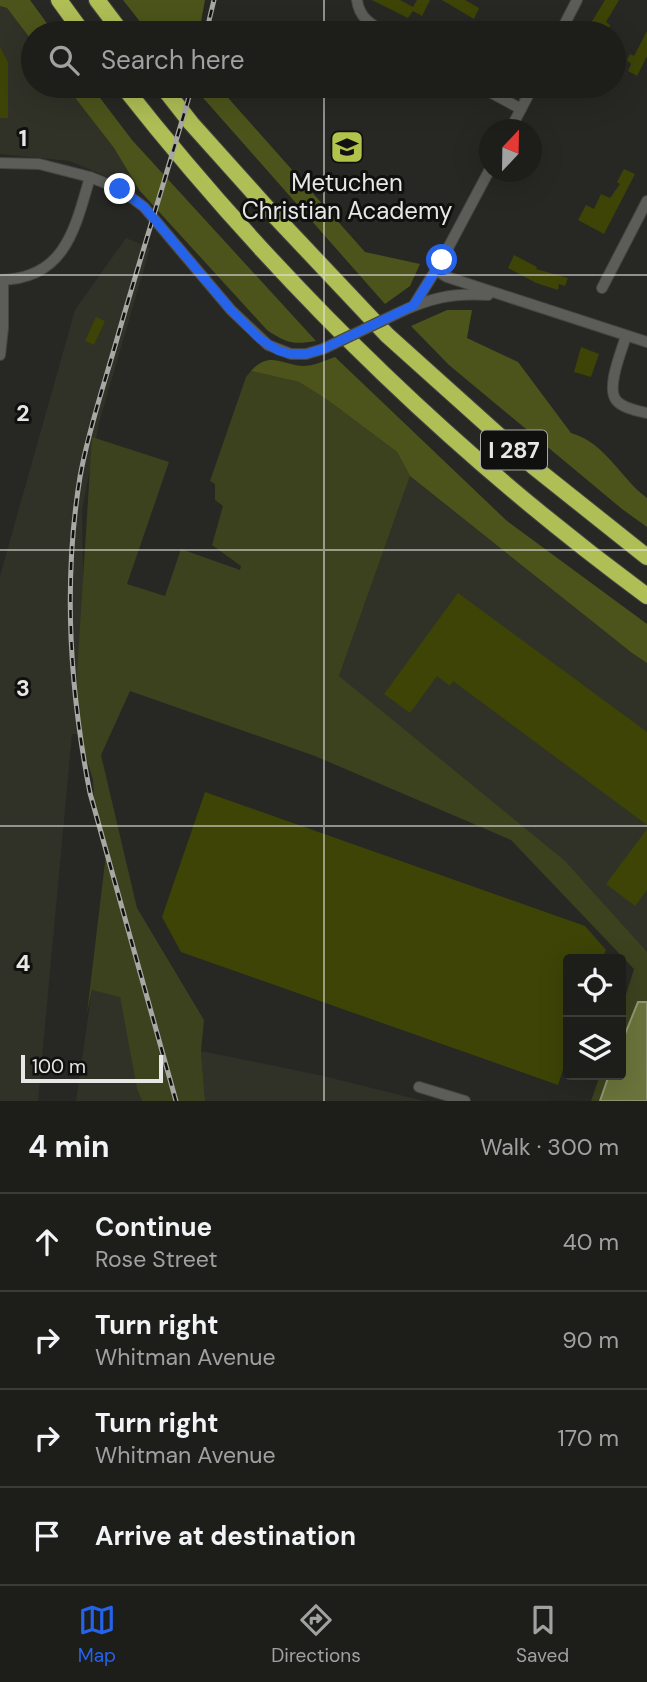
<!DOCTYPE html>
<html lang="en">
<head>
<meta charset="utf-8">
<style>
	:root { --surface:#1d1e1a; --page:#2a2b27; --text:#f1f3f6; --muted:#a0a2a2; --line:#3b3c39; --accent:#2563eb }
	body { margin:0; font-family:"DM Sans",sans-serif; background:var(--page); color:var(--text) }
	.controls { position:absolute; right:21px; bottom:21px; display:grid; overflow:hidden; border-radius:7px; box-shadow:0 7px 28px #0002 }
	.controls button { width:63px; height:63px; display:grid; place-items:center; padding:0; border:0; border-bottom:2px solid var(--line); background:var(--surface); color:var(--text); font:35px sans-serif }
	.compass { position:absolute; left:479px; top:119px; width:63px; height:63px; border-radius:50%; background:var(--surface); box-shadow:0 7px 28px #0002; rotate:22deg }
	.scale { position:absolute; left:21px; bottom:18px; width:142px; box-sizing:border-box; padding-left:7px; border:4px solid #e7e8e5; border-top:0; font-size:19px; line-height:24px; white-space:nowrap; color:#e7e8e5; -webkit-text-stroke:5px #10110f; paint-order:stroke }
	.stop { position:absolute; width:21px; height:21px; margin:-16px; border:5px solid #2563eb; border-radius:50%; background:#fff }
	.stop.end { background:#2563eb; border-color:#fff; box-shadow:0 2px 7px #0008 }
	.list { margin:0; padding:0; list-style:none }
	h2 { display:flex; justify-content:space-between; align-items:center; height:91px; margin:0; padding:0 28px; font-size:30px }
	h2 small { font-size:23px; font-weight:400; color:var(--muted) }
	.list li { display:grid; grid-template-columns:46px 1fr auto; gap:21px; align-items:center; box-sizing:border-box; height:98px; padding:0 28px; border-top:2px solid var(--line) }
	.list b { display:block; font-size:26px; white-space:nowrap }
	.list p { margin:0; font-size:23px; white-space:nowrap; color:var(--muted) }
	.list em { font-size:23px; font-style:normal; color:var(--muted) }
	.icon { flex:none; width:38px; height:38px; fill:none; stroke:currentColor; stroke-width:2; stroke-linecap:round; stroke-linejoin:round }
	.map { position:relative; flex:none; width:647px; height:1101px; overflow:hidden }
	.search { position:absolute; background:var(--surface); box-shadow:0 7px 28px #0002; left:21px; right:21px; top:21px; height:77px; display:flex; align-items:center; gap:18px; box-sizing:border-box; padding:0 24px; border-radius:38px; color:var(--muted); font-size:26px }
	.sheet { height:483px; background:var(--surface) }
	nav { display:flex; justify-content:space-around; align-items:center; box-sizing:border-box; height:98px; border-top:2px solid var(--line); background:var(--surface); font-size:19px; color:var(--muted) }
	nav a { display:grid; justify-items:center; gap:4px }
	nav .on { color:var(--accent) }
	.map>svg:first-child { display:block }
</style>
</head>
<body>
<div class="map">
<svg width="647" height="1101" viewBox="0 0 647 1101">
	<rect width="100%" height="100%" fill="#272823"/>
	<!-- built -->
	<g fill="#303227">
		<path d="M0,6l7,2 26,34v44h33l48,62 26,43 -70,-30 -70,-7z"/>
		<path d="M126,238l24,10 -51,175 -17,87 4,224h-14l-34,367h-38v-525l75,-266z"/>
		<path d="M410,476l222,177 15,10v289l-308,-276z"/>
		<path d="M92,990l28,6 17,93 5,12h-66z"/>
		<path d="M201,1051l118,24 105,26h-219z"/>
	</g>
	<!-- green -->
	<path fill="#3c421e" d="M251,371l48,11 30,19 68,51 13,24 -71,200 226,185 82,91v149h-56l9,-26h21v-64l13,-42 -123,-129 -196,-84 -185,-65 -29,64 36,153 67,112 -3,31 4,50h-63l-5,-12 -17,-92 -28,-7 -5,23 19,-159 -11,-35 -2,-39 -15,-49 -1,-57 15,-237 77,25 -42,122 38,12 16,-47 59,21 1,-4 -29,-21 11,-39 -8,-6v-16l-5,-3 36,-104z"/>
	<!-- forest -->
	<g fill="#4c541b">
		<path d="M0,0h30l24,33h-21v9l-26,-34 -7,-2z"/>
		<path d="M123,0h82l-6,33h-50z"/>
		<path d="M66,86h25l41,54 184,201c-23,4 -30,2 -49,-11l-127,-139 -26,-43z"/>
		<path d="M199,86h13l10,5 143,161 55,12 -10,22 -25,18 -188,-213z"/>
		<path d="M447,310h25l-5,28 51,24 53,71c35,10 49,45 76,65v29l-25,-18 -173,-144 -38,-39z"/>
		<path d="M335,357l172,164 140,103v39l-15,-10 -222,-177 -13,-24 -68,-51 -30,-19 -48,-11c18,-20 29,-7 51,-5 12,0 22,-5 33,-9z"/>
	</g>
	<!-- water -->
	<path fill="#6b743c" stroke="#90976f" stroke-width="2" d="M638,1002h9v99h-47l9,-26h12v-31z"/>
	<!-- building -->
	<g fill="#3d4406">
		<path d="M372,0h28l13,7 4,-7h13l-8,16 -9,-5 -5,7z"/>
		<path d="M442,0h23l14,8 -5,11z"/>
		<path d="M605,0h14l-13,22 4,3 -3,7 -16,-9z"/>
		<path d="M647,31v25l-10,20 -9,-5 3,-7 -4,-4 3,-6 4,2z"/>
		<path d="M0,47l8,15v56h-8z"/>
		<path d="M559,86h14l-6,11 -11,-6z"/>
		<path d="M624,169l11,5 -31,60 -26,-14 8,-15 8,4 7,-15 9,4 10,-14 -3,-2z"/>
		<path d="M514,255l23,12 -1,2 32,9 -3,8 -6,-2 -1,6 -22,-7 -28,-15z"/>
		<path d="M96,317l9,4 -11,24 -9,-4z"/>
		<path d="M581,347l18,7 -8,23 -17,-5z"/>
		<path d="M458,593l189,139v93l-194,-144 -3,5 -13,-10 -27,37 -26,-19z"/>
		<path d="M205,792l380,134 21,24 -4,9h-34v95l-10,31 -377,-133 -19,-35z"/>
		<path d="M647,829v61l-12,16 -29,-22z"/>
	</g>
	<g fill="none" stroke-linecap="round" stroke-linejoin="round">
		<defs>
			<g id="minor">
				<path d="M357,0c2,18 15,25 29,33"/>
				<path d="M560,33l17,-33"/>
				<path d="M479,86l42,23"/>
				<path d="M510,130l23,-44"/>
				<path d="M0,163l39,1 51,13 30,12 24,18 87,103 37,35 23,9h15l17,-5"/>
				<path d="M439,265l3,9 5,3 200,65"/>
				<path d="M0,280c65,-1 75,-51 90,-103"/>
				<path d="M602,288l45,-87"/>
				<path d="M414,305l25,-40 51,-96"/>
				<path d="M396,314c33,-16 55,-21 92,-19"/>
				<path d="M626,336c-4,14 -20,51 -10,64 6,8 22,11 31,13"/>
				<path d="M0,355l3,-27v-48"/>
				<path d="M419,1087l46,14"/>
			</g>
			<g id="highway">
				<path d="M59,0l24,33"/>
				<path d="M97,0l25,33"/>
				<path d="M123,86c152,193 326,364 524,510"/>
				<path d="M162,86l29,37 79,88 117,124 147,132 113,90"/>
			</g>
		</defs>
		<!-- minor casing -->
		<use href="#minor" stroke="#444541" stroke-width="12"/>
		<!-- highway casing -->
		<use href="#highway" stroke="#444541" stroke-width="18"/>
		<!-- minor -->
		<use href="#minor" stroke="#5c5d58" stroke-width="10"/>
		<!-- highway -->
		<use href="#highway" stroke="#afbe55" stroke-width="16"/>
		<defs>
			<g id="rail">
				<path d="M206,33l8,-33"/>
				<path d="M176,1101l-86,-308c-20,-102 -27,-212 -10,-316 8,-46 24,-92 37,-138 24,-84 51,-168 75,-253"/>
			</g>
		</defs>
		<!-- rail casing -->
		<use href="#rail" stroke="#a7a8a4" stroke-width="5"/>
		<!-- rail -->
		<use href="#rail" stroke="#10110f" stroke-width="2.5" stroke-dasharray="8" stroke-linecap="butt"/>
		<defs>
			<path id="minor-bridge" d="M323,349l73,-35"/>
		</defs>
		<!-- minor-bridge casing -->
		<use href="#minor-bridge" stroke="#444541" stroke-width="12" stroke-linecap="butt"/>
		<!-- minor-bridge -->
		<use href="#minor-bridge" stroke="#5c5d58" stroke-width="10"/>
	</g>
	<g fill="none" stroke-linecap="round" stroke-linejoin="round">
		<!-- route -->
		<path stroke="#2563eb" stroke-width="9" d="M120,189l24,18 87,103 29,29 19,12 12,3h15l17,-5 91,-44 28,-45"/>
	</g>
	<!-- grid -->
	<path fill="none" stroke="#e7e8e5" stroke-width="2" stroke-opacity="0.55" d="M324,0v33M324,86v1015M0,275h647M0,550h647M0,826h647"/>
	<!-- icons -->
	<defs>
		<symbol id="school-square" viewBox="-11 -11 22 22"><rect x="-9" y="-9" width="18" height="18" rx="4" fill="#b2c34c" stroke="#10110f"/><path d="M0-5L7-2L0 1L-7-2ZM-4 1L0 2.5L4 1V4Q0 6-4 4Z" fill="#111"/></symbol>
	</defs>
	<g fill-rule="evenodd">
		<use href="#school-square" x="328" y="128" width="38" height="38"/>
	</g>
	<g text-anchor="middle" stroke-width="6" stroke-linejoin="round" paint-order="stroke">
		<!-- shield labels -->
		<rect fill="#10110f" stroke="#a6a8a5" stroke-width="2" x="481" y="430.5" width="66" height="39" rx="5"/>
		<g font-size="23" font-weight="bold" fill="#e7e8e5">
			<text x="514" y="458">I 287</text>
		</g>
		<!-- poi labels -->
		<g font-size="24" fill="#e7e8e5" stroke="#10110f">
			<text x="347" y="191">Metuchen<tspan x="347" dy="28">Christian Academy</tspan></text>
		</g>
	</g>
	<g font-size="23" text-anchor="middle" font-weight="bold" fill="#e7e8e5" stroke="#10110f" stroke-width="6" stroke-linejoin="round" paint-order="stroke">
		<text x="23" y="146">1</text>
		<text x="23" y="421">2</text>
		<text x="23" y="696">3</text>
		<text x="23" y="971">4</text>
	</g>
</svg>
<div class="controls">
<button><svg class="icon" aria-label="locate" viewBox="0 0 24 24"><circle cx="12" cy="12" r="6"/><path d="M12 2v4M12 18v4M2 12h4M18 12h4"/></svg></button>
<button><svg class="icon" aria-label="layers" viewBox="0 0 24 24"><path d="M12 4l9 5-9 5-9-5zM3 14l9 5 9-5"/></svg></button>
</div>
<svg class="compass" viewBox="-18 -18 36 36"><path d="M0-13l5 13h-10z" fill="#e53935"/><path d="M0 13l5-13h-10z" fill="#a0a2a2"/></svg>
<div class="scale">100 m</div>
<div class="stop" style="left:442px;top:260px"></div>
<div class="stop end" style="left:120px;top:189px"></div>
<div class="search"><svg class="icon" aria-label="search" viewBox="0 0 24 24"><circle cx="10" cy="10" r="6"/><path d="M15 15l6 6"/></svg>Search here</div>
</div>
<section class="sheet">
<h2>4 min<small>Walk · 300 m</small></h2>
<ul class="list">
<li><svg class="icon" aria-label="ahead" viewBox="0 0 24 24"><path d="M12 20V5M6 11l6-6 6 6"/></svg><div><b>Continue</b><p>Rose Street</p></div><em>40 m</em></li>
<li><svg class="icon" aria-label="right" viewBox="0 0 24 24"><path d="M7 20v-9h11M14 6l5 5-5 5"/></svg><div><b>Turn right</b><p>Whitman Avenue</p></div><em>90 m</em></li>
<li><svg class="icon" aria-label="right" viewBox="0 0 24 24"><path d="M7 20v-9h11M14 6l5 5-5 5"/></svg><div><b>Turn right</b><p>Whitman Avenue</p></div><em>170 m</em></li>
<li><svg class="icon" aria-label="arrive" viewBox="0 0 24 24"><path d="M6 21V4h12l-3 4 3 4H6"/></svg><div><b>Arrive at destination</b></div></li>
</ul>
</section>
<nav>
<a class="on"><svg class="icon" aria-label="map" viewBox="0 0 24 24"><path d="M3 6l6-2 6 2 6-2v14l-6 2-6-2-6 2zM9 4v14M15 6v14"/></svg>Map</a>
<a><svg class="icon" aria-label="directions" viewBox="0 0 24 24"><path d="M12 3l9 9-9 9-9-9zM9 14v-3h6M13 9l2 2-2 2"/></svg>Directions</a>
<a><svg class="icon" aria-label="saved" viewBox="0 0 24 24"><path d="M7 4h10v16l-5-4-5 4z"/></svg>Saved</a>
</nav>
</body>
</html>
